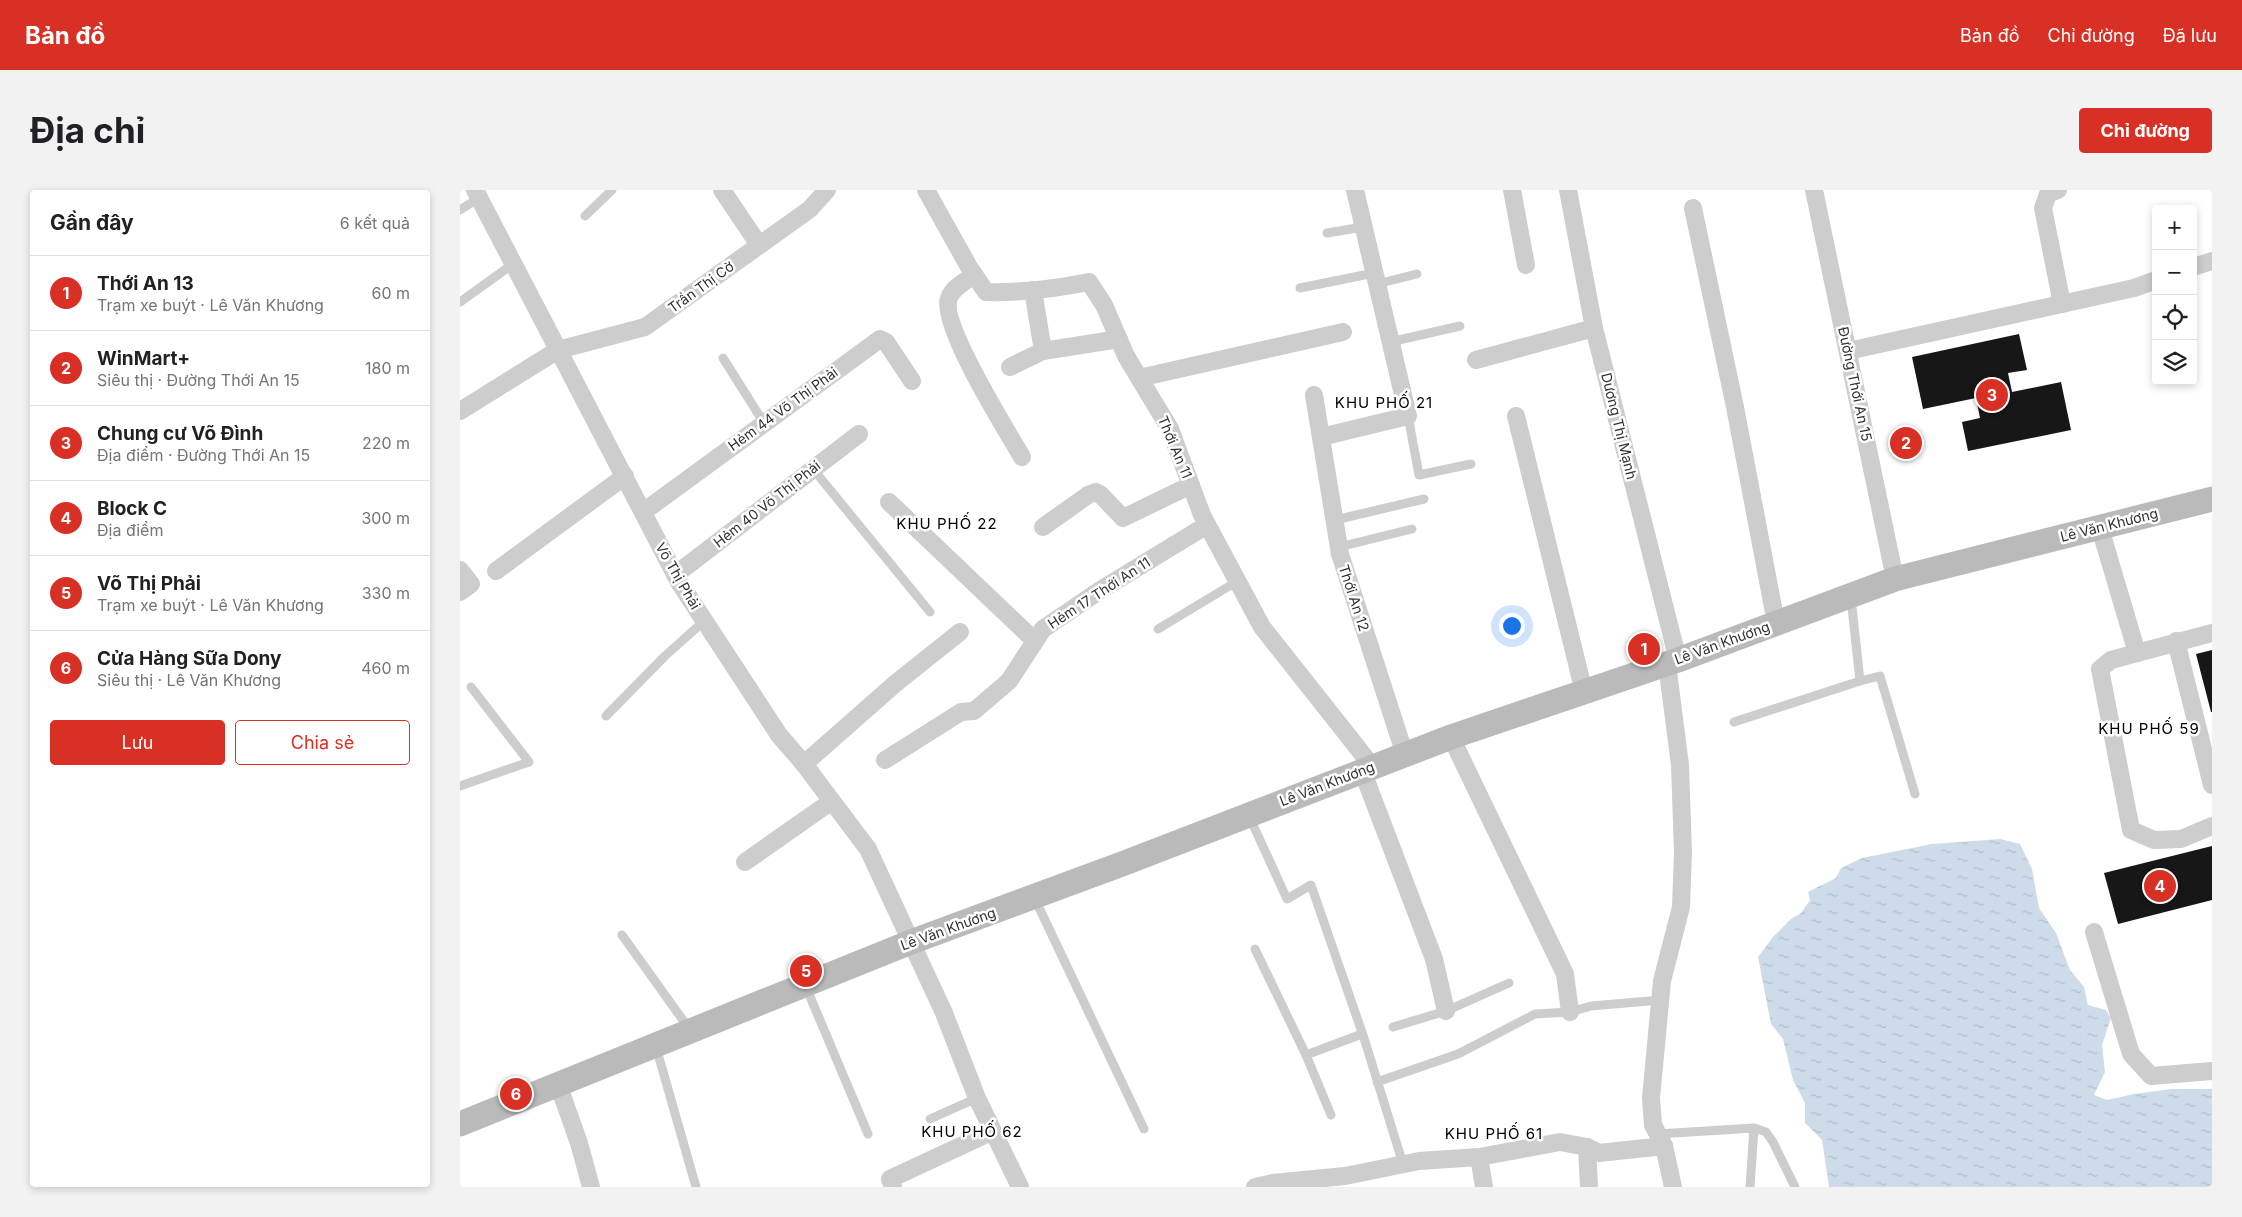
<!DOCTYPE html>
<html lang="vi">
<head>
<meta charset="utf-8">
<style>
	:root { --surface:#fff; --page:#f2f2f2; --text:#202124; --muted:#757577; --line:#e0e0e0; --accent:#d93025 }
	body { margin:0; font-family:Inter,sans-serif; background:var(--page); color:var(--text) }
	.controls { position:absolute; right:15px; top:15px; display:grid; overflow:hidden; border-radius:5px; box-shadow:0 2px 8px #0003 }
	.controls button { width:45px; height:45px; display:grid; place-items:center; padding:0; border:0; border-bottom:1px solid var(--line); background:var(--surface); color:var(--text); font:25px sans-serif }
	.you { position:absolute; left:1051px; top:435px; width:18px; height:18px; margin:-12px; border:4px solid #fff; border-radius:50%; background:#1a73e8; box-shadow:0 0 0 8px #1a73e833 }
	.badge { display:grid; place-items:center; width:32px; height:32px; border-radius:50%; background:var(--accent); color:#fff; font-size:16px; font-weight:700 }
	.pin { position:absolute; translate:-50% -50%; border:2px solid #fff; box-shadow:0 1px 5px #0006 }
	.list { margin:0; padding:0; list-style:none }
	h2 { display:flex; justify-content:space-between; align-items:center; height:65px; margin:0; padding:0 20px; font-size:21px }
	h2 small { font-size:16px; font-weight:400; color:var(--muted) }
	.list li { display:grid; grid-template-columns:32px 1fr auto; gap:15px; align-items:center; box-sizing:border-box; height:75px; padding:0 20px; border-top:1px solid var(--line) }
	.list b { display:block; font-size:19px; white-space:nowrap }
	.list p { margin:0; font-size:16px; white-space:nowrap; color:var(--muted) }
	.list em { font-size:16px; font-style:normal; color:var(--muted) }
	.actions { display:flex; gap:10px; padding:15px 20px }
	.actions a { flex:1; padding:11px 0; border:1px solid var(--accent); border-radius:5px; text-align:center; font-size:18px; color:var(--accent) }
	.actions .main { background:var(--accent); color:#fff }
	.icon { flex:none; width:28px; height:28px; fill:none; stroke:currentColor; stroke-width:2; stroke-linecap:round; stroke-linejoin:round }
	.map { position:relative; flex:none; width:1752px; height:997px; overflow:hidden; border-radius:5px }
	header { display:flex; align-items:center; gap:30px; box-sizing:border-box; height:70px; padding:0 25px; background:var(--accent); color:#fff }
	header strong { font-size:24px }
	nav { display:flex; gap:28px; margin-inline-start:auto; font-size:18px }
	.intro { display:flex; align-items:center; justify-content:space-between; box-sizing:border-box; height:120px; padding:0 30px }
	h1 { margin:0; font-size:35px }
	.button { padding:12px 22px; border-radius:5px; background:var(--accent); color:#fff; font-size:18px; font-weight:700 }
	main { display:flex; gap:30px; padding:0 30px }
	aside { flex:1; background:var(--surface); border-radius:5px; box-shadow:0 2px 8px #0003 }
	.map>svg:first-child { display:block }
</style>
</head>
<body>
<header>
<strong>Bản đồ</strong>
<nav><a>Bản đồ</a><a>Chỉ đường</a><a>Đã lưu</a></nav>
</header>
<div class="intro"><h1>Địa chỉ</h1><a class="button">Chỉ đường</a></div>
<main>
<aside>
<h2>Gần đây<small>6 kết quả</small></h2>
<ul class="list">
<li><span class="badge">1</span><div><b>Thới An 13</b><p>Trạm xe buýt · Lê Văn Khương</p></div><em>60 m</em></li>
<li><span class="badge">2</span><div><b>WinMart+</b><p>Siêu thị · Đường Thới An 15</p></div><em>180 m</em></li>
<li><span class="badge">3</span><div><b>Chung cư Võ Đình</b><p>Địa điểm · Đường Thới An 15</p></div><em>220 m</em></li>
<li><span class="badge">4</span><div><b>Block C</b><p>Địa điểm</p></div><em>300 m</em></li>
<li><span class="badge">5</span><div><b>Võ Thị Phải</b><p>Trạm xe buýt · Lê Văn Khương</p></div><em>330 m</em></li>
<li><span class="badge">6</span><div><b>Cửa Hàng Sữa Dony</b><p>Siêu thị · Lê Văn Khương</p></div><em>460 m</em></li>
</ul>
<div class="actions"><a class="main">Lưu</a><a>Chia sẻ</a></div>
</aside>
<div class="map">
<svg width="1752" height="997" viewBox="0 0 1752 997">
	<defs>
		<pattern id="water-ripples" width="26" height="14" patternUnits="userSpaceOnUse" patternTransform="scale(1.25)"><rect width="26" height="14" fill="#cedcea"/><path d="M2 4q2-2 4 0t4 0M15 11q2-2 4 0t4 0" fill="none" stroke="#b1bdc9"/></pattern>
	</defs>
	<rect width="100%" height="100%" fill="#fff"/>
	<!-- water -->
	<path fill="url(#water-ripples)" d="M1540,649l20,5 12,25 7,39 17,25 14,37 14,17 4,18 18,5 5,8 -9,27 3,27 -11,23 13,5 27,-6 37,-5h41v98h-383l-7,-47 -17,-17v-20l-12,-23 -10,-41 -12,-15 -13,-67 15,-20 18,-18 10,-6 9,-13 -2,-8 28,-14 5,-10 21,-10 70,-14z"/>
	<!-- building -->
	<g fill="#171717">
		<path d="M1559,144l8,36 -19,3 4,19 49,-10 10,48 -103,21 -6,-29 18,-4 -4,-20 -53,11 -11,-52z"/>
		<path d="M1752,460v62h-1l-15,-58z"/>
		<path d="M1752,656v54l-94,24 -14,-51z"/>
	</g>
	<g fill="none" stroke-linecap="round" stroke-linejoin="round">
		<!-- lane -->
		<g stroke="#cdcdcd" stroke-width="9">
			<path d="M0,20l19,-12"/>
			<path d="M125,26l27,-26"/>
			<path d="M867,43l36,-6"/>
			<path d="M917,94l40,-10"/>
			<path d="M840,98l74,-15"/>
			<path d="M0,112l53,-38"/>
			<path d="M930,152l70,-16"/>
			<path d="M263,168l41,65"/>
			<path d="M948,226l11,59 52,-11"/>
			<path d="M353,279l117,143"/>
			<path d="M875,330l89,-21"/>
			<path d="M879,357l73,-18"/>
			<path d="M698,439l78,-47"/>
			<path d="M1400,491l20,-5 35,118"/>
			<path d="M146,526l59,-60 39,-35"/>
			<path d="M1274,532l126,-41 -9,-83"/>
			<path d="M0,596l69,-24 -58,-75"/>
			<path d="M789,626l38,83 24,-14 53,153 39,126"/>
			<path d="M574,707l110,232"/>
			<path d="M162,745l68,95"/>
			<path d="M795,759l51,106 56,-21"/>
			<path d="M346,797l62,147"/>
			<path d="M933,837l53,-16 63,-28"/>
			<path d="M196,857l40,140"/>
			<path d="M846,865l25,60"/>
			<path d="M917,892l81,-28 77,-40 35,-2 21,-6 70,-6"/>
			<path d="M470,929l47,-21"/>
			<path d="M1294,938l12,4 7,10 22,45"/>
			<path d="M1198,944l96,-6 -4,59"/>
		</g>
		<!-- street -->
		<g stroke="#cdcdcd" stroke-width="18">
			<path d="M15,0l204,392 100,153 25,29 64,85 76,164 33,85 43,89"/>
			<path d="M262,0l37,55"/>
			<path d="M466,0l43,77 17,25c35,1 68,-3 103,-10l15,23 22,51 44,73 32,86 60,112 110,139"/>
			<path d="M1052,0l14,75"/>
			<path d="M1108,0l26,138 84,332"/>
			<path d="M1354,0l81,389"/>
			<path d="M1598,0l-10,4 -5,14 19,96"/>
			<path d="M1233,18l42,199 41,216"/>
			<path d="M1733,77l19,-6"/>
			<path d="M514,85c-8,6 -21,12 -25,23 -10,25 58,133 73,159"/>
			<path d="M573,100l10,61"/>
			<path d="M1388,161l286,-63 22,-8"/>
			<path d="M1016,170l118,-32"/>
			<path d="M550,177l33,-16 76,-12"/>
			<path d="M679,188l204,-46"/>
			<path d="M854,205l26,159 65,201"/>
			<path d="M0,221l98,-61 87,-23 165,-118 17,-19"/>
			<path d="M1056,226l68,276"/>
			<path d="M861,247l87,-21 -53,-226"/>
			<path d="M429,312l146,139"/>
			<path d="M183,322l237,-173 6,3 26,39"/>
			<path d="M583,337l45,-32 8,-3 4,2 23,24 68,-33"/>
			<path d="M1640,338l37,125 -26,7 -11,9 31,161 23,10 27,-1 31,-13"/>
			<path d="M0,380l11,14 -11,8"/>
			<path d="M36,381l129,-95"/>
			<path d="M215,385l184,-141"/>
			<path d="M1716,451l36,144"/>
			<path d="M1677,463l75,-20"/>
			<path d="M1207,474l13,101 3,88 -2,54 -19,74 -11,117 2,27 11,21 9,41"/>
			<path d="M991,547l114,237 5,38"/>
			<path d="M425,570l76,-48 13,-1 35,-30 34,-52 56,-38 108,-66"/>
			<path d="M344,574l92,-81 64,-51"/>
			<path d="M902,580l72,189 12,52"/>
			<path d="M285,672l87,-61"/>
			<path d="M1634,742l37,122 20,22 61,-5"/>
			<path d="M98,894l21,59 12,44"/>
			<path d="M1127,957l2,40"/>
			<path d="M1019,967l5,30"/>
			<path d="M433,997l-3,-8 103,-48"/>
			<path d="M795,997l18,-4 72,-7 74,-15 60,-4 81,-15 27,5 12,6 65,-7"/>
		</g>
		<!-- secondary -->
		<path stroke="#bababa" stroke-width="25" d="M0,934l451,-182 211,-78 329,-127 227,-77 217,-81 317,-80"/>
	</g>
	<g text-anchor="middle" stroke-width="5" stroke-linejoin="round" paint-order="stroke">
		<!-- street labels -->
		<g font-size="14" fill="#303030" stroke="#fff">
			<text transform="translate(241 97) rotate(-36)" y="5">Trần Thị Cờ</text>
			<text transform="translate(1395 194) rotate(78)" y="5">Đường Thới An 15</text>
			<text transform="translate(323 219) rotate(-36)" y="5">Hẻm 44 Võ Thị Phải</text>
			<text transform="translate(1159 236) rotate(76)" y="5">Dương Thị Mạnh</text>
			<text transform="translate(715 257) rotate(67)" y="5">Thới An 11</text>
			<text transform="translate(307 314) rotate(-38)" y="5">Hẻm 40 Võ Thị Phải</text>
			<text transform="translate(1649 335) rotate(-14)" y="5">Lê Văn Khương</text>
			<text transform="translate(218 386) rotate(60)" y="5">Võ Thị Phải</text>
			<text transform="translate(639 403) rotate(-33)" y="5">Hẻm 17 Thới An 11</text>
			<text transform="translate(894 408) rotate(72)" y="5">Thới An 12</text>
			<text transform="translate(1262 453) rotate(-20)" y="5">Lê Văn Khương</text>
			<text transform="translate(867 594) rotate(-21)" y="5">Lê Văn Khương</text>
			<text transform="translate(488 739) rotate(-20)" y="5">Lê Văn Khương</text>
		</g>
		<!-- neighbourhood labels -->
		<g font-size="15" letter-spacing="1" fill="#000" stroke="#fff">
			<text x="924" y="218">KHU PHỐ 21</text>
			<text x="487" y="339">KHU PHỐ 22</text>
			<text x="1689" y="544">KHU PHỐ 59</text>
			<text x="512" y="947">KHU PHỐ 62</text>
			<text x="1034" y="949">KHU PHỐ 61</text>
		</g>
	</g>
</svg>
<div class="controls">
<button>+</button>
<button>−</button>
<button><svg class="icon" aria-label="locate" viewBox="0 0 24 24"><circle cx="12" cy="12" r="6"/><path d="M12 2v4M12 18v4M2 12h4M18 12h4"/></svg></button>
<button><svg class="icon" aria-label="layers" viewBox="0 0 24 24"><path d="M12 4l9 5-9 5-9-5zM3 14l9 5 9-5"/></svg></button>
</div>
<div class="you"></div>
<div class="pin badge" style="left:1184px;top:459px">1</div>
<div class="pin badge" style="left:1446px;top:253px">2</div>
<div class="pin badge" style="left:1532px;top:205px">3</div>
<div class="pin badge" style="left:1700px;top:696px">4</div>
<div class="pin badge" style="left:346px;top:781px">5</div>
<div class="pin badge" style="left:56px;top:904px">6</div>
</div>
</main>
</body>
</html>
